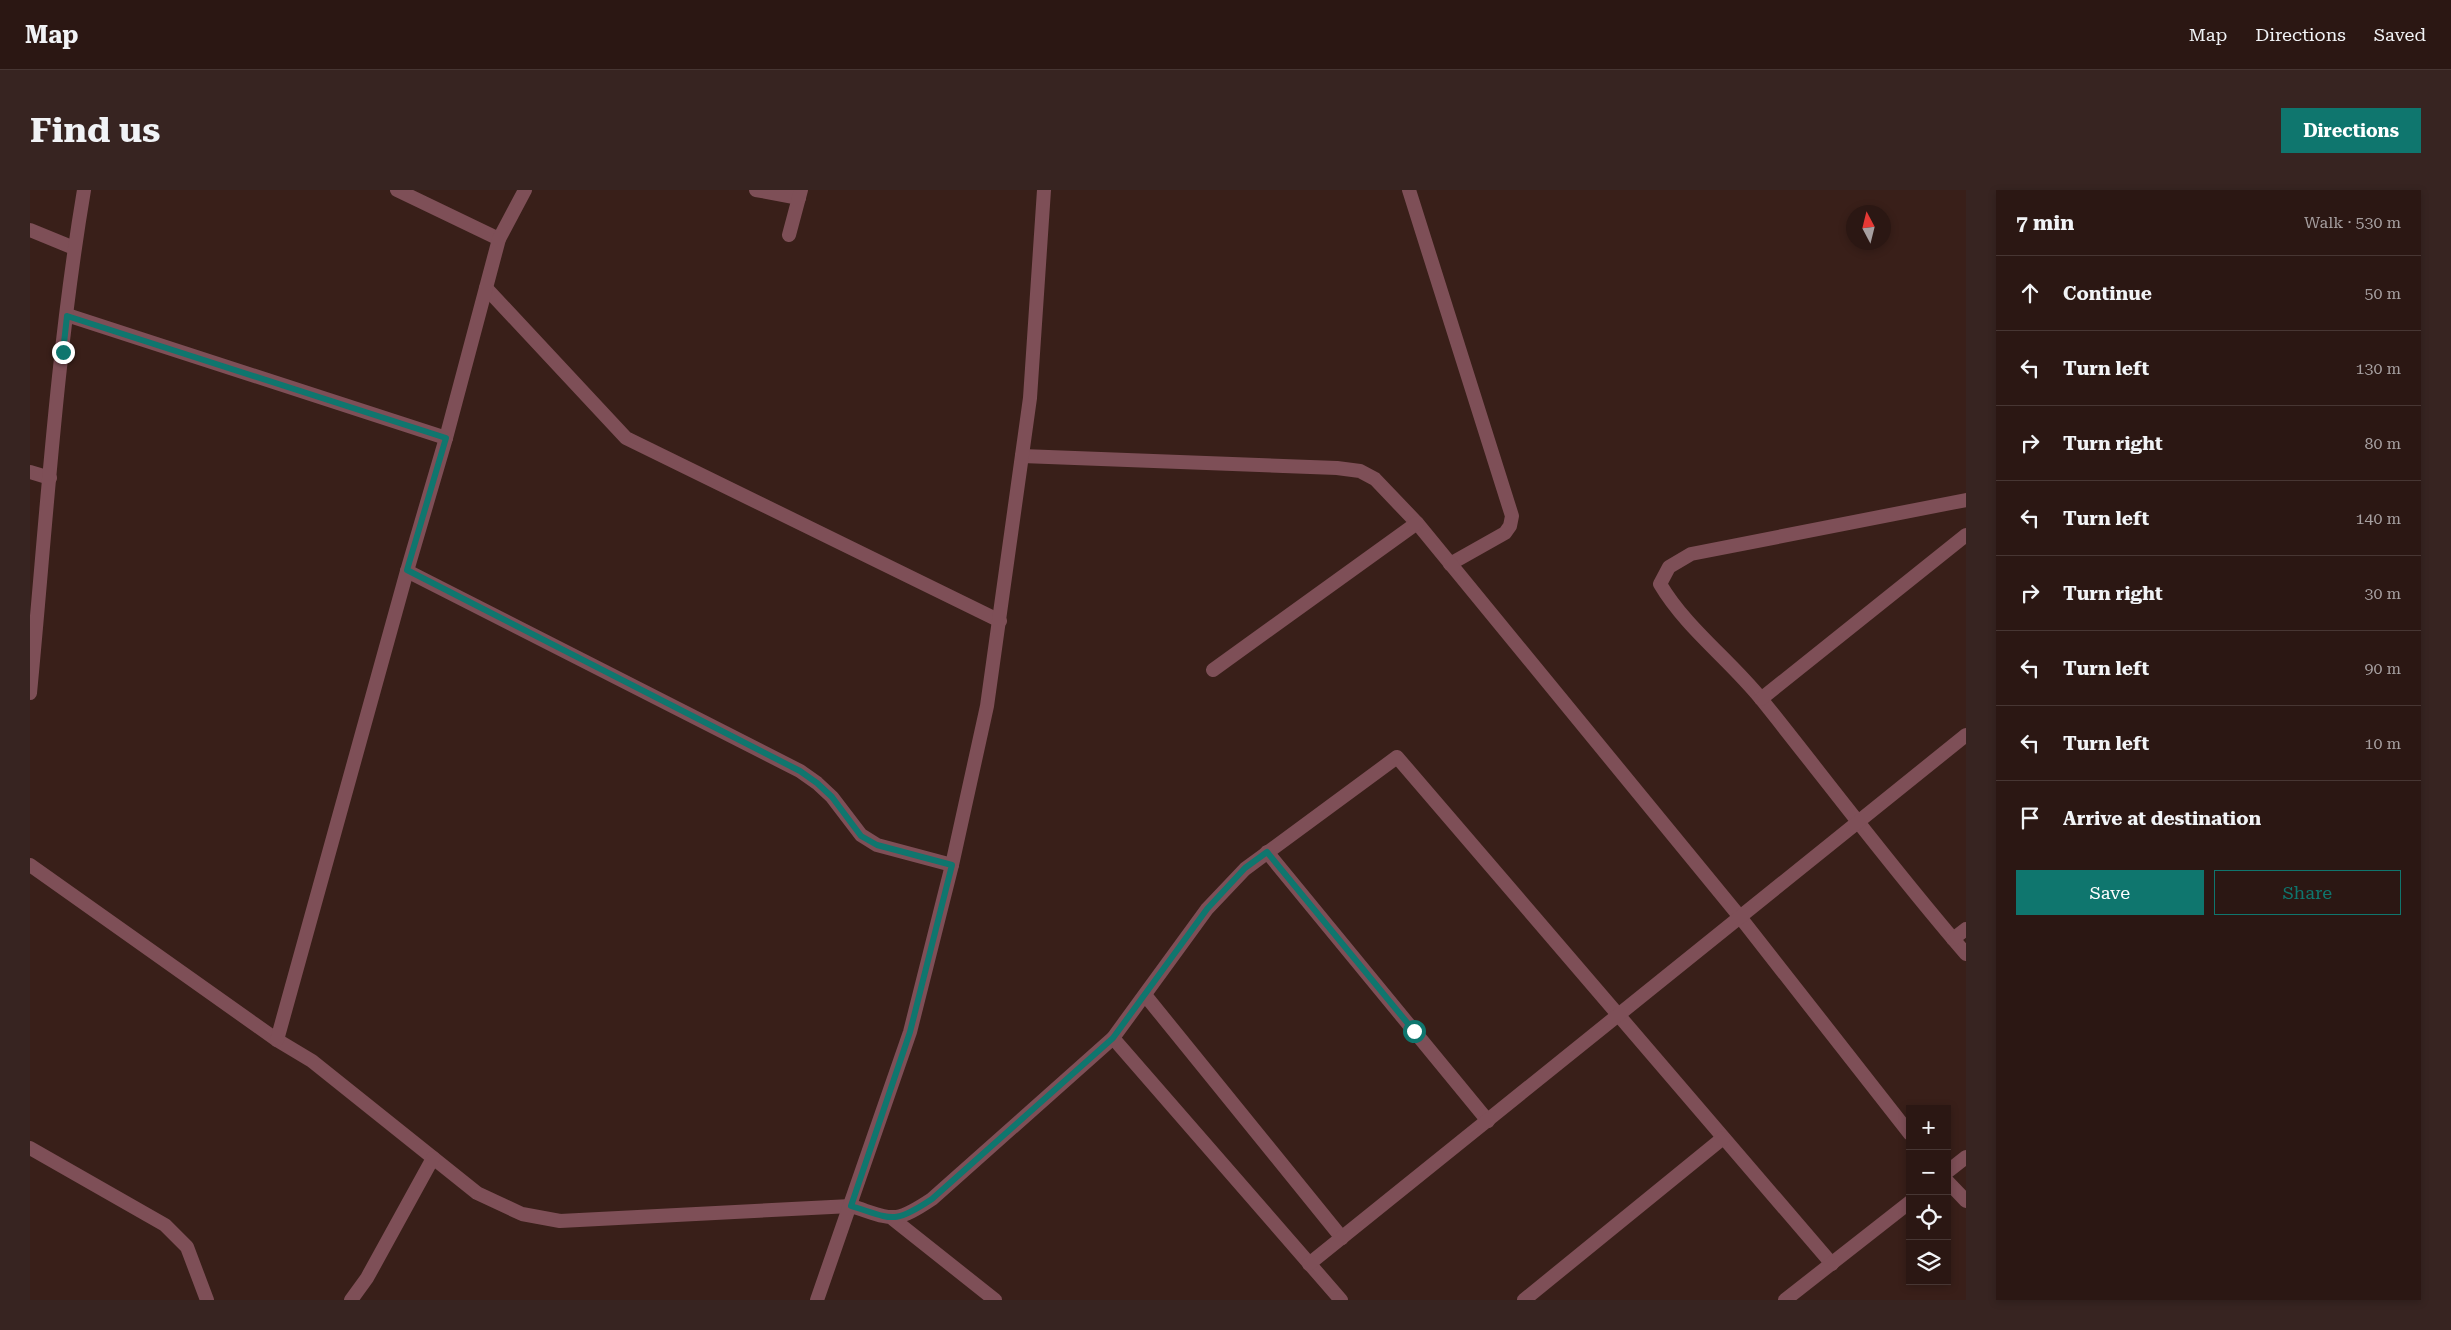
<!DOCTYPE html>
<html lang="en">
<head>
<meta charset="utf-8">
<style>
	:root { --surface:#2b1713; --page:#372421; --text:#f1f3f6; --muted:#a69fa0; --line:#473633; --accent:#0f766e }
	body { margin:0; font-family:"Roboto Serif",serif; background:var(--page); color:var(--text) }
	.controls { position:absolute; right:15px; bottom:15px; display:grid; overflow:hidden; border-radius:0px; box-shadow:0 2px 8px #0003 }
	.controls button { width:45px; height:45px; display:grid; place-items:center; padding:0; border:0; border-bottom:1px solid var(--line); background:var(--surface); color:var(--text); font:25px sans-serif }
	.compass { position:absolute; left:1816px; top:15px; width:45px; height:45px; border-radius:50%; background:var(--surface); box-shadow:0 2px 8px #0003; rotate:353deg }
	.stop { position:absolute; width:15px; height:15px; margin:-11px; border:4px solid #0f766e; border-radius:50%; background:#fff }
	.stop.end { background:#0f766e; border-color:#fff; box-shadow:0 1px 5px #0008 }
	.list { margin:0; padding:0; list-style:none }
	h2 { display:flex; justify-content:space-between; align-items:center; height:65px; margin:0; padding:0 20px; font-size:21px }
	h2 small { font-size:16px; font-weight:400; color:var(--muted) }
	.list li { display:grid; grid-template-columns:32px 1fr auto; gap:15px; align-items:center; box-sizing:border-box; height:75px; padding:0 20px; border-top:1px solid var(--line) }
	.list b { display:block; font-size:19px; white-space:nowrap }
	.list em { font-size:16px; font-style:normal; color:var(--muted) }
	.actions { display:flex; gap:10px; padding:15px 20px }
	.actions a { flex:1; padding:11px 0; border:1px solid var(--accent); border-radius:0px; text-align:center; font-size:18px; color:var(--accent) }
	.actions .main { background:var(--accent); color:#fff }
	.icon { flex:none; width:28px; height:28px; fill:none; stroke:currentColor; stroke-width:2; stroke-linecap:round; stroke-linejoin:round }
	.map { position:relative; flex:none; width:1936px; height:1110px; overflow:hidden; border-radius:0px }
	header { display:flex; align-items:center; gap:30px; box-sizing:border-box; height:70px; padding:0 25px; background:var(--surface); border-bottom:1px solid var(--line) }
	header strong { font-size:24px }
	nav { display:flex; gap:28px; margin-inline-start:auto; font-size:18px }
	.intro { display:flex; align-items:center; justify-content:space-between; box-sizing:border-box; height:120px; padding:0 30px }
	h1 { margin:0; font-size:35px }
	.button { padding:12px 22px; border-radius:0px; background:var(--accent); color:#fff; font-size:18px; font-weight:700 }
	main { display:flex; gap:30px; padding:0 30px }
	aside { flex:1; background:var(--surface); border-radius:0px; box-shadow:0 2px 8px #0003 }
	.map>svg:first-child { display:block }
</style>
</head>
<body>
<header>
<strong>Map</strong>
<nav><a>Map</a><a>Directions</a><a>Saved</a></nav>
</header>
<div class="intro"><h1>Find us</h1><a class="button">Directions</a></div>
<main>
<div class="map">
<svg width="1936" height="1110" viewBox="0 0 1936 1110">
	<rect width="100%" height="100%" fill="#391f19"/>
	<g fill="none" stroke-linecap="round" stroke-linejoin="round">
		<!-- minor -->
		<g stroke="#7e4f57" stroke-width="14">
			<path d="M367,0l102,49"/>
			<path d="M726,0l43,8"/>
			<path d="M1379,0l103,326 -2,10 -5,7 -55,31"/>
			<path d="M0,40l44,18"/>
			<path d="M759,45l12,-45"/>
			<path d="M456,98l140,150 374,183"/>
			<path d="M37,125l379,123"/>
			<path d="M992,266l315,12 23,3 15,8 42,44 323,394 170,217"/>
			<path d="M0,282l20,6"/>
			<path d="M1936,310l-275,54 -22,13 -9,17c26,44 70,76 102,116 68,85 133,172 204,254"/>
			<path d="M377,381l393,200 17,12 15,14 29,38 16,10 75,20"/>
			<path d="M1183,480l204,-147"/>
			<path d="M0,503c16,-167 26,-337 54,-503"/>
			<path d="M1731,509l205,-164"/>
			<path d="M1237,662l221,269"/>
			<path d="M0,675l247,175 35,21 165,132 45,21 38,7 291,-15c42,13 42,19 81,-7l181,-161 94,-129 38,-40 152,-112 435,507"/>
			<path d="M1923,749l13,-10"/>
			<path d="M1115,805l197,243"/>
			<path d="M1083,848l228,262"/>
			<path d="M247,850l130,-469 39,-133 53,-199 26,-49"/>
			<path d="M0,958l135,77 22,22 20,53"/>
			<path d="M1917,982l19,-15"/>
			<path d="M1917,991l19,20"/>
			<path d="M863,1029l102,81"/>
			<path d="M1279,1074l657,-529"/>
			<path d="M321,1110l16,-22 66,-120"/>
			<path d="M1494,1110l199,-162"/>
			<path d="M1755,1110l125,-98"/>
		</g>
		<!-- tertiary -->
		<path stroke="#7e4f57" stroke-width="14" d="M787,1110l93,-268 42,-167 35,-159 43,-308 14,-208"/>
	</g>
	<g fill="none" stroke-linecap="round" stroke-linejoin="round">
		<!-- route -->
		<path stroke="#0f766e" stroke-width="6" d="M33,162l4,-36 379,122 -39,132 393,201 17,12 15,14 29,39 16,9 75,20 -42,167 -59,174c42,13 42,19 81,-7l181,-161 94,-129 38,-41 22,-16 147,179"/>
	</g>
</svg>
<div class="controls">
<button>+</button>
<button>−</button>
<button><svg class="icon" aria-label="locate" viewBox="0 0 24 24"><circle cx="12" cy="12" r="6"/><path d="M12 2v4M12 18v4M2 12h4M18 12h4"/></svg></button>
<button><svg class="icon" aria-label="layers" viewBox="0 0 24 24"><path d="M12 4l9 5-9 5-9-5zM3 14l9 5 9-5"/></svg></button>
</div>
<svg class="compass" viewBox="-18 -18 36 36"><path d="M0-13l5 13h-10z" fill="#e53935"/><path d="M0 13l5-13h-10z" fill="#a69fa0"/></svg>
<div class="stop" style="left:1384px;top:841px"></div>
<div class="stop end" style="left:33px;top:162px"></div>
</div>
<aside>
<h2>7 min<small>Walk · 530 m</small></h2>
<ul class="list">
<li><svg class="icon" aria-label="ahead" viewBox="0 0 24 24"><path d="M12 20V5M6 11l6-6 6 6"/></svg><div><b>Continue</b></div><em>50 m</em></li>
<li><svg class="icon" aria-label="left" viewBox="0 0 24 24"><path d="M17 20v-9H6M10 6l-5 5 5 5"/></svg><div><b>Turn left</b></div><em>130 m</em></li>
<li><svg class="icon" aria-label="right" viewBox="0 0 24 24"><path d="M7 20v-9h11M14 6l5 5-5 5"/></svg><div><b>Turn right</b></div><em>80 m</em></li>
<li><svg class="icon" aria-label="left" viewBox="0 0 24 24"><path d="M17 20v-9H6M10 6l-5 5 5 5"/></svg><div><b>Turn left</b></div><em>140 m</em></li>
<li><svg class="icon" aria-label="right" viewBox="0 0 24 24"><path d="M7 20v-9h11M14 6l5 5-5 5"/></svg><div><b>Turn right</b></div><em>30 m</em></li>
<li><svg class="icon" aria-label="left" viewBox="0 0 24 24"><path d="M17 20v-9H6M10 6l-5 5 5 5"/></svg><div><b>Turn left</b></div><em>90 m</em></li>
<li><svg class="icon" aria-label="left" viewBox="0 0 24 24"><path d="M17 20v-9H6M10 6l-5 5 5 5"/></svg><div><b>Turn left</b></div><em>10 m</em></li>
<li><svg class="icon" aria-label="arrive" viewBox="0 0 24 24"><path d="M6 21V4h12l-3 4 3 4H6"/></svg><div><b>Arrive at destination</b></div></li>
</ul>
<div class="actions"><a class="main">Save</a><a>Share</a></div>
</aside>
</main>
</body>
</html>
